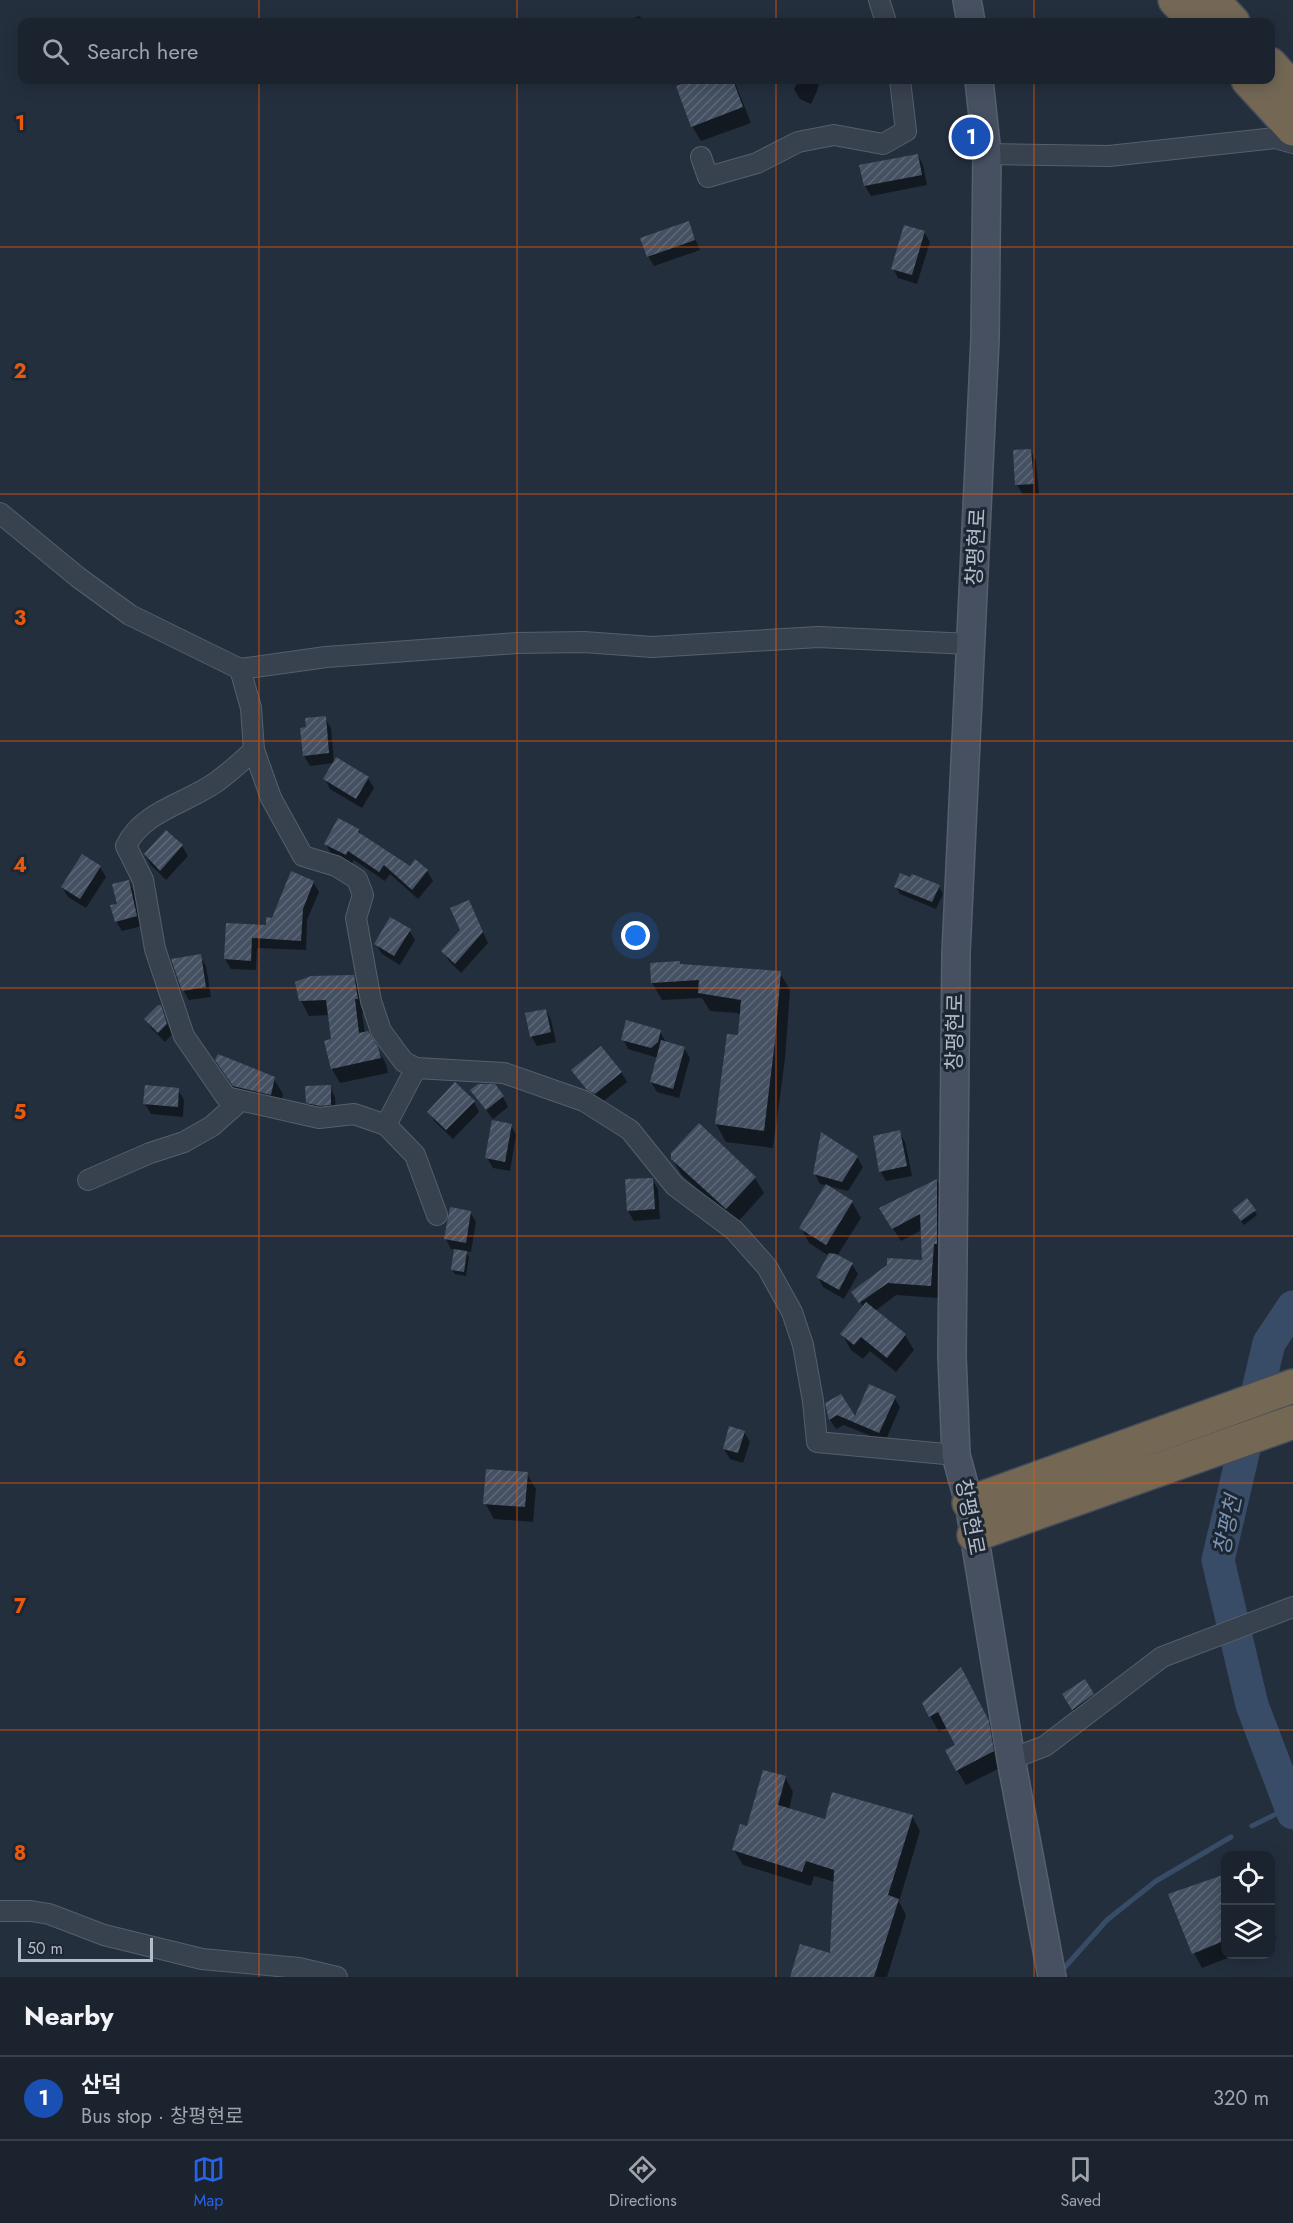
<!DOCTYPE html>
<html lang="en">
<head>
<meta charset="utf-8">
<style>
	:root { --surface:#1b232e; --page:#242b36; --text:#f1f3f6; --muted:#a0a4aa; --line:#39404a; --accent:#2563eb }
	body { margin:0; font-family:Jost,"Noto Sans KR",sans-serif; background:var(--page); color:var(--text) }
	.controls { position:absolute; right:18px; bottom:18px; display:grid; overflow:hidden; border-radius:12px; box-shadow:0 3px 15px #0003 }
	.controls button { width:54px; height:54px; display:grid; place-items:center; padding:0; border:0; border-bottom:2px solid var(--line); background:var(--surface); color:var(--text); font:30px sans-serif }
	.scale { position:absolute; left:18px; bottom:15px; width:135px; box-sizing:border-box; padding-left:6px; border:3px solid #b4bcc9; border-top:0; font-size:16px; line-height:21px; white-space:nowrap; color:#b4bcc9; -webkit-text-stroke:4px #1d2633; paint-order:stroke }
	.you { position:absolute; left:636px; top:936px; width:21px; height:21px; margin:-15px; border:4px solid #fff; border-radius:50%; background:#1a73e8; box-shadow:0 0 0 9px #1a73e833 }
	.badge { display:grid; place-items:center; width:39px; height:39px; border-radius:50%; background:var(--accent); color:#fff; font-size:20px; font-weight:700 }
	.pin { position:absolute; translate:-50% -50%; border:3px solid #fff; box-shadow:0 2px 6px #0006 }
	.list { margin:0; padding:0; list-style:none }
	h2 { display:flex; justify-content:space-between; align-items:center; height:78px; margin:0; padding:0 24px; font-size:26px }
	h2 small { font-size:20px; font-weight:400; color:var(--muted) }
	.list li { display:grid; grid-template-columns:39px 1fr auto; gap:18px; align-items:center; box-sizing:border-box; height:84px; padding:0 24px; border-top:2px solid var(--line) }
	.list b { display:block; font-size:22px; white-space:nowrap }
	.list p { margin:0; font-size:20px; white-space:nowrap; color:var(--muted) }
	.list em { font-size:20px; font-style:normal; color:var(--muted) }
	.icon { flex:none; width:33px; height:33px; fill:none; stroke:currentColor; stroke-width:2; stroke-linecap:round; stroke-linejoin:round }
	.map { position:relative; flex:none; width:1293px; height:1977px; overflow:hidden }
	.search { position:absolute; background:var(--surface); box-shadow:0 3px 15px #0003; left:18px; right:18px; top:18px; height:66px; display:flex; align-items:center; gap:15px; box-sizing:border-box; padding:0 21px; border-radius:12px; color:var(--muted); font-size:22px }
	.sheet { height:162px; background:var(--surface) }
	nav { display:flex; justify-content:space-around; align-items:center; box-sizing:border-box; height:84px; border-top:2px solid var(--line); background:var(--surface); font-size:16px; color:var(--muted) }
	nav a { display:grid; justify-items:center; gap:3px }
	nav .on { color:var(--accent) }
	.map>svg:first-child { display:block }
</style>
</head>
<body>
<div class="map">
<svg width="1293" height="1977" viewBox="0 0 1293 1977">
	<defs>
		<pattern id="building-hatch" width="6" height="6" patternUnits="userSpaceOnUse" patternTransform="scale(1.5)"><rect width="6" height="6" fill="#455162"/><path d="M-1 1l2-2M0 6l6-6M5 7l2-2" fill="none" stroke="#5d6877"/></pattern>
	</defs>
	<rect width="100%" height="100%" fill="#242f3e"/>
	<!-- shadow -->
	<g fill="#0007">
		<path d="M640,16l3,6h-22z"/>
		<path d="M699,80h35l17,43 -50,18 -9,-15 -14,-39z"/>
		<path d="M799,80h21l-3,11 -6,13 -11,-5 -6,-10z"/>
		<path d="M918,155l5,10 4,20 -56,11 -6,-10 -4,-20z"/>
		<path d="M688,223l12,27 -46,16 -6,-10z"/>
		<path d="M924,232l6,10 -13,42 -19,-6 -5,-10z"/>
		<path d="M1031,451l5,10 3,33 -16,1 -6,-10z"/>
		<path d="M325,718l6,10 3,35 -24,3 -6,-10 4,-27z"/>
		<path d="M368,778l6,10 -12,20 -32,-19 -5,-10z"/>
		<path d="M358,830l3,5 49,33 5,-7 12,10 6,10 -15,18 -28,-25 -5,7 -31,-21 -3,4 -20,-10 -5,-10z"/>
		<path d="M182,846l6,10 -22,24 -15,-15 -6,-10z"/>
		<path d="M82,856l18,11 6,10 -20,31 -18,-11 -6,-10z"/>
		<path d="M129,881l5,10 8,35 -20,5 -6,-10 2,-16z"/>
		<path d="M313,882l6,10 -12,28 -1,30 -49,-2 -1,22 -25,-1 -6,-10 2,-34 40,1z"/>
		<path d="M896,887h43l4,7 -7,15 -36,-15z"/>
		<path d="M469,902l19,41 -27,30 -12,-12 -6,-10 19,-20z"/>
		<path d="M409,930l6,10 -15,25 -18,-11 -6,-10z"/>
		<path d="M200,956l6,10 5,31 -22,3 -6,-10z"/>
		<path d="M780,973l10,17 -5,69 -12,89 -47,-6 -10,-18 23,-87 2,-21 -4,-3 -27,-2 -8,-13 -40,2 -10,-17z"/>
		<path d="M353,977l9,14 4,22h-4l3,20 12,15 9,16 2,9 -48,10 -8,-14 -6,-27 7,-1 -4,-26 -20,1 -8,-15z"/>
		<path d="M160,1007l12,27 -7,8 -13,-13 -6,-10z"/>
		<path d="M546,1010l5,10 5,22 -19,4 -6,-10z"/>
		<path d="M660,1032l6,10 18,6 6,10 -11,40 -22,-6 -6,-10 7,-24 -30,-9 -5,-10z"/>
		<path d="M621,1072l6,10 -26,21 -6,-4 -16,-19z"/>
		<path d="M226,1076l48,3 9,15 -4,16 -35,-8z"/>
		<path d="M330,1087l5,10 1,17 -23,-2 -6,-10z"/>
		<path d="M178,1090l6,10 -1,17 -32,-3 -6,-10z"/>
		<path d="M472,1091l31,6 5,10 -15,12z"/>
		<path d="M474,1102l5,10 -26,27 -18,-17 -6,-10z"/>
		<path d="M511,1125l5,10 -6,36 -17,-3 -6,-10z"/>
		<path d="M899,1132l6,10 7,34 -26,5 -6,-10z"/>
		<path d="M857,1157l6,10 -15,24 -28,-7 -5,-10z"/>
		<path d="M672,1158l83,20 9,15 -28,31 -55,-50z"/>
		<path d="M652,1179l6,10 2,30 -26,2 -6,-10z"/>
		<path d="M937,1181l7,12 -6,105 -42,-3 -21,16 30,24 9,15 -18,22 -26,-21 -7,8 -12,-9 -9,-16 22,-26 -6,-10 65,-36 -1,-32 -21,11 -13,-20z"/>
		<path d="M852,1202l9,16 -24,38 15,8 6,10 -14,25 -21,-12 -5,-10 11,-21 -20,-13 -8,-15z"/>
		<path d="M1254,1210l3,5 -13,10 -8,-10z"/>
		<path d="M470,1212l6,10 -5,30 -6,-1 4,6 -3,19 -11,-2 -3,-4 3,-21h-4l-5,-10z"/>
		<path d="M894,1397l6,10 -15,35 -41,-17 -8,4 -6,-9 -3,-16 28,15z"/>
		<path d="M744,1432l6,10 -7,21 -13,-4 -6,-10z"/>
		<path d="M527,1474l9,15 -3,33 -39,-3 -9,-16z"/>
		<path d="M1084,1682l14,23 -19,14 -15,-25z"/>
		<path d="M969,1684l28,54 5,29 -36,18 -9,-15v-25l-9,-18 -9,5 -9,-16z"/>
		<path d="M785,1777l8,15 -4,18 37,11 86,-5 8,15 -21,71 7,13 -19,62h-96l41,-22 3,-73 -21,-6 -3,10 -68,-21 -9,-15z"/>
		<path d="M1226,1876v78h3l1,3 -28,11 -8,-15z"/>
		<path d="M1270,1921l6,17 -6,2z"/>
	</g>
	<g fill="none" stroke-linecap="round" stroke-linejoin="round">
		<!-- stream -->
		<g stroke="#394c67" stroke-width="5">
			<path d="M1252,1826l38,-19"/>
			<path d="M1065,1967l42,-47 49,-39 75,-44"/>
		</g>
		<!-- river -->
		<path stroke="#394c67" stroke-width="33" d="M1293,1307l-24,36 -51,217 34,145 41,108"/>
	</g>
	<!-- building -->
	<g fill="url(#building-hatch)">
		<path d="M695,80h38l10,27 -52,20 -15,-41z"/>
		<path d="M918,154l4,21 -58,11 -5,-21z"/>
		<path d="M689,221l6,19 -48,17 -7,-19z"/>
		<path d="M904,225l21,6 -13,44 -21,-6z"/>
		<path d="M1031,449l3,35 -19,1 -2,-35z"/>
		<path d="M326,716l3,37 -26,3 -3,-28 6,-1 -1,-9z"/>
		<path d="M336,757l33,20 -13,22 -33,-20z"/>
		<path d="M338,818l21,11 -1,3 52,34 5,-7 13,11 -16,20 -28,-25 -5,7 -31,-21 -2,4 -22,-11z"/>
		<path d="M166,830l17,15 -23,26 -16,-17z"/>
		<path d="M82,854l19,12 -21,33 -19,-12z"/>
		<path d="M291,871l23,10 -11,28 -2,32 -49,-3 -1,23 -27,-2 2,-36 40,2v-8l6,1z"/>
		<path d="M900,873l10,4 2,-3 28,11 -8,17 -38,-15z"/>
		<path d="M129,880l8,36 -22,6 -5,-17 7,-1 -5,-20z"/>
		<path d="M469,900l14,32 -28,32 -14,-13 19,-21 -10,-22z"/>
		<path d="M390,917l21,12 -17,27 -20,-12z"/>
		<path d="M201,954l5,33 -24,4 -11,-32z"/>
		<path d="M680,961v3l101,7 -6,70 -11,90 -49,-7 12,-90 11,1 3,-35 -43,-7 1,-13 -48,3 -1,-20z"/>
		<path d="M354,975l4,24h-3l4,34 9,-2 10,16 3,11 -50,11 -7,-28 7,-2 -5,-39 -27,1 -4,-19 16,-6z"/>
		<path d="M158,1005h3l6,19 -9,9 -14,-14z"/>
		<path d="M546,1009l5,23 -21,5 -5,-24z"/>
		<path d="M626,1020l35,10 -3,12 -7,6 -30,-8z"/>
		<path d="M661,1040l24,7 -12,42 -23,-7z"/>
		<path d="M601,1046l21,26 -27,22 -8,-4 -16,-20z"/>
		<path d="M218,1054l57,23 -4,18 -38,-9 -18,-26z"/>
		<path d="M455,1082l20,19 -29,29 -19,-18z"/>
		<path d="M478,1084h17l9,12 -18,14 -16,-20z"/>
		<path d="M145,1085l34,3 -1,19 -35,-3z"/>
		<path d="M331,1085v20l-11,1 -14,-3 -1,-17z"/>
		<path d="M492,1120l20,4 -7,38 -20,-4z"/>
		<path d="M699,1123l57,54 -30,32 -55,-50v-6z"/>
		<path d="M900,1130l7,36 -28,6 -6,-36z"/>
		<path d="M821,1132l37,24 -16,26 -29,-8z"/>
		<path d="M653,1178l2,31 -28,2 -2,-32z"/>
		<path d="M937,1179v65h-3l-3,42 -43,-3 -29,20 -8,-11 36,-27v-7l35,2 -2,-46 -28,15 -13,-21z"/>
		<path d="M826,1184l27,17 -27,44 -27,-17z"/>
		<path d="M1247,1198l9,12 -15,11 -9,-11z"/>
		<path d="M450,1207l21,4 -5,32 -22,-4z"/>
		<path d="M454,1249l13,2 -3,21 -13,-2z"/>
		<path d="M829,1253l7,1 17,9 -14,27 -23,-13z"/>
		<path d="M866,1302l40,32 -19,24 -26,-21 -7,8 -14,-11z"/>
		<path d="M869,1384l27,12 -17,37 -42,-18 -8,5 -4,-17 16,-9 14,22z"/>
		<path d="M729,1426l16,5 -7,22 -15,-4z"/>
		<path d="M486,1469l42,3 -3,35 -42,-3z"/>
		<path d="M961,1667l28,54 5,30 -38,20 -11,-21 10,-5 -17,-33 -9,5 -7,-14z"/>
		<path d="M1085,1679l9,15 -22,16 -10,-16z"/>
		<path d="M763,1770l23,6 -8,29 47,14 7,-27 81,23 -25,80 11,4 -25,78h-84l10,-33 30,9 4,-83 -28,-9 -4,11 -70,-22 8,-26 7,2z"/>
		<path d="M1226,1874v66l-34,14 -24,-60z"/>
	</g>
	<g fill="none" stroke-linecap="round" stroke-linejoin="round">
		<defs>
			<g id="minor">
				<path d="M879,0l7,22"/>
				<path d="M987,154l122,2 166,-18 18,5"/>
				<path d="M701,157l7,20 49,-14 41,-21 36,-7 49,9 23,-13 -6,-51"/>
				<path d="M0,513l79,65 51,37 110,54 86,-12 191,-14 67,-1 68,5 166,-10 153,7"/>
				<path d="M240,669l11,39 3,42 17,48 32,58 33,10 21,13 6,16 -7,23 15,83 10,30 23,31 12,6 88,5 80,28 46,29 45,56 59,44 33,37 25,45 11,33 10,56 4,41 139,13"/>
				<path d="M254,750c-11,10 -23,21 -35,30 -30,23 -76,30 -93,66l17,34 12,69 29,87 42,61 93,21 35,-4 32,11 29,30 22,60"/>
				<path d="M386,1125l30,-57"/>
				<path d="M88,1180l62,-27 34,-11 28,-16 28,-25"/>
				<path d="M1011,1759l34,-13 117,-89 131,-50"/>
				<path d="M0,1911h31l18,3 55,21 98,24 97,9 38,9"/>
			</g>
			<g id="secondary">
				<path d="M967,0l4,22"/>
				<path d="M979,80l8,74 -2,185 -29,614 -4,403 4,99 13,48 42,256 41,218"/>
			</g>
			<g id="motorway">
				<path d="M1175,0l21,22"/>
				<path d="M1212,0l21,22"/>
				<path d="M1270,64l23,25"/>
				<path d="M1248,80l45,49"/>
				<path d="M969,1503l324,-117"/>
				<path d="M974,1535l319,-113"/>
			</g>
		</defs>
		<!-- minor casing -->
		<use href="#minor" stroke="#565f6c" stroke-width="22"/>
		<!-- secondary casing -->
		<use href="#secondary" stroke="#565f6c" stroke-width="30"/>
		<!-- motorway casing -->
		<use href="#motorway" stroke="#434c59" stroke-width="36"/>
		<!-- minor -->
		<use href="#minor" stroke="#38414e" stroke-width="20"/>
		<!-- secondary -->
		<use href="#secondary" stroke="#465061" stroke-width="27"/>
		<!-- motorway -->
		<use href="#motorway" stroke="#746855" stroke-width="33"/>
	</g>
	<!-- grid -->
	<path fill="none" stroke="#e8590c" stroke-width="1.5" stroke-opacity="0.55" d="M259,0v22M517,0v22M776,0v22M1034,0v22M259,80v1897M517,80v1897M776,80v1897M1034,80v1897M0,247h1293M0,494h1293M0,741h1293M0,988h1293M0,1236h1293M0,1483h1293M0,1730h1293"/>
	<g text-anchor="middle" stroke-width="6" stroke-linejoin="round" paint-order="stroke">
		<!-- street labels -->
		<g font-size="21" fill="#b4bcc9" stroke="#1d2633">
			<text transform="translate(976 547) rotate(-87)" y="7">창평현로</text>
			<text transform="translate(955 1032) rotate(-89)" y="7">창평현로</text>
			<text transform="translate(970 1517) rotate(79)" y="7">창평현로</text>
		</g>
		<!-- water labels -->
		<g font-size="22" font-style="italic" fill="#7c92b1" stroke="#1d2633">
			<text transform="translate(1227 1525) rotate(-78)" y="8">창평천</text>
		</g>
	</g>
	<g font-size="20" text-anchor="middle" font-weight="bold" fill="#e8590c" stroke="#1d2633" stroke-width="6" stroke-linejoin="round" paint-order="stroke">
		<text x="20" y="130">1</text>
		<text x="20" y="378">2</text>
		<text x="20" y="625">3</text>
		<text x="20" y="872">4</text>
		<text x="20" y="1119">5</text>
		<text x="20" y="1366">6</text>
		<text x="20" y="1613">7</text>
		<text x="20" y="1860">8</text>
	</g>
</svg>
<div class="controls">
<button><svg class="icon" aria-label="locate" viewBox="0 0 24 24"><circle cx="12" cy="12" r="6"/><path d="M12 2v4M12 18v4M2 12h4M18 12h4"/></svg></button>
<button><svg class="icon" aria-label="layers" viewBox="0 0 24 24"><path d="M12 4l9 5-9 5-9-5zM3 14l9 5 9-5"/></svg></button>
</div>
<div class="scale">50 m</div>
<div class="you"></div>
<div class="pin badge" style="left:971px;top:137px;background:#1a4fb4">1</div>
<div class="search"><svg class="icon" aria-label="search" viewBox="0 0 24 24"><circle cx="10" cy="10" r="6"/><path d="M15 15l6 6"/></svg>Search here</div>
</div>
<section class="sheet">
<h2>Nearby<small></small></h2>
<ul class="list">
<li><span class="badge" style="background:#1a4fb4">1</span><div><b>산덕</b><p>Bus stop · 창평현로</p></div><em>320 m</em></li>
</ul>
</section>
<nav>
<a class="on"><svg class="icon" aria-label="map" viewBox="0 0 24 24"><path d="M3 6l6-2 6 2 6-2v14l-6 2-6-2-6 2zM9 4v14M15 6v14"/></svg>Map</a>
<a><svg class="icon" aria-label="directions" viewBox="0 0 24 24"><path d="M12 3l9 9-9 9-9-9zM9 14v-3h6M13 9l2 2-2 2"/></svg>Directions</a>
<a><svg class="icon" aria-label="saved" viewBox="0 0 24 24"><path d="M7 4h10v16l-5-4-5 4z"/></svg>Saved</a>
</nav>
</body>
</html>
